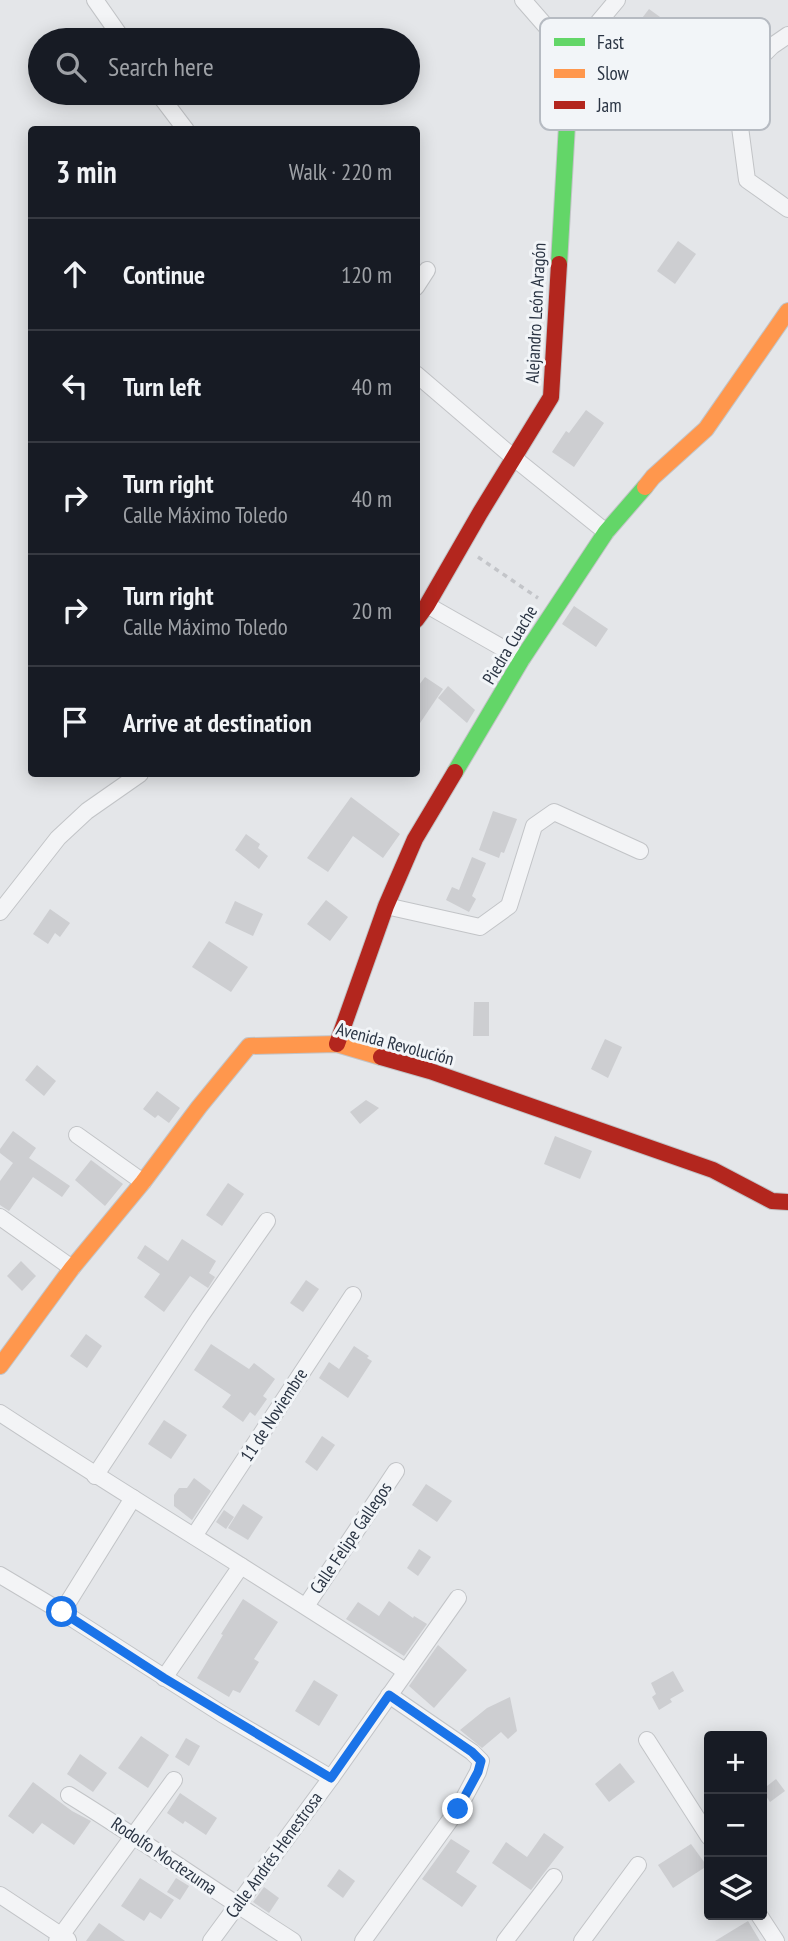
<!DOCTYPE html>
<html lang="en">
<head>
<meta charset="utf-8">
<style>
	:root { --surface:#171b24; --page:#20242c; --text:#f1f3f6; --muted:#9ea1a6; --line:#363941 }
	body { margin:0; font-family:"PT Sans Narrow",sans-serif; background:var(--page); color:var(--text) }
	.controls { position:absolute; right:21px; bottom:21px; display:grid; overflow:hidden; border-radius:7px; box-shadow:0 4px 18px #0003 }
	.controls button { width:63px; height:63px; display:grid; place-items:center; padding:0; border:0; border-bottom:2px solid var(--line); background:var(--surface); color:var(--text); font:35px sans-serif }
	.stop { position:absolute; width:21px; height:21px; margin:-16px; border:5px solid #1a73e8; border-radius:50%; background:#fff }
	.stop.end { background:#1a73e8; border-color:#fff; box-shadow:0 2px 7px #0008 }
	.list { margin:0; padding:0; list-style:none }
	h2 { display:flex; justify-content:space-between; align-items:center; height:91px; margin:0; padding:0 28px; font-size:30px }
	h2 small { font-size:23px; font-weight:400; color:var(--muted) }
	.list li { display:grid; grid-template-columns:46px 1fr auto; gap:21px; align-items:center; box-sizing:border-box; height:112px; padding:0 28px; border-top:2px solid var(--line) }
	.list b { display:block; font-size:26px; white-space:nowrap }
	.list p { margin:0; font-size:23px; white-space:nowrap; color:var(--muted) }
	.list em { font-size:23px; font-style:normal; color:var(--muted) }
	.icon { flex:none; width:38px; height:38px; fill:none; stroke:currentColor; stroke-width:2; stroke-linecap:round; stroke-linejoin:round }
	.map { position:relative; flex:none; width:788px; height:1941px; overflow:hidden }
	.search { position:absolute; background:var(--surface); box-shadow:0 4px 18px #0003; left:28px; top:28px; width:392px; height:77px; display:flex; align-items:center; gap:18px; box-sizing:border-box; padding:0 24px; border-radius:38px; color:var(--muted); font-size:26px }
	.panel { position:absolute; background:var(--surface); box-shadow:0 4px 18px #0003; left:28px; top:126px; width:392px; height:651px; border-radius:7px }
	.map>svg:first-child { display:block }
</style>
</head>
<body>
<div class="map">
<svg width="788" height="1941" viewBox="0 0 788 1941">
	<rect width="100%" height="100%" fill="#e4e6e9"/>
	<!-- building -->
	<g fill="#cdced1">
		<path d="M649,9l18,13 -14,18 -17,-14z"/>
		<path d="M678,241l18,13 -21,30 -18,-13z"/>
		<path d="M586,410l18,13 -30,44 -22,-15 14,-21 3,2z"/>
		<path d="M574,606l34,23 -12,18 -34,-23z"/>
		<path d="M425,677l18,12 -27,40v-40z"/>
		<path d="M448,686l27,24 -8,13 -29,-25z"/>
		<path d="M351,797l49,37 -17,24 -30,-22 -25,36 -21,-14z"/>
		<path d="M493,811l24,8 -13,34 -3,-1 -2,6 -20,-8z"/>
		<path d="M246,834l14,10 -2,4 10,8 -9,13 -24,-19z"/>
		<path d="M472,857l14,6 -14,33 4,3 -7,13 -23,-12 6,-13 7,3z"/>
		<path d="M326,900l22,17 -18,24 -23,-17z"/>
		<path d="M235,901l28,13 -10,22 -28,-13z"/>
		<path d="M50,909l20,14 -10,14 -5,-4 -7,11 -15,-10z"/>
		<path d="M209,941l39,26 -17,25 -39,-25z"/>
		<path d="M474,1002h15v34h-16z"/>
		<path d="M605,1039l17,8 -14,31 -17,-9z"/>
		<path d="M37,1065l19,16 -12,15 -19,-16z"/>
		<path d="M157,1091l23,17 -11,15 -11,-8 -3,3 -12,-9z"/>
		<path d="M366,1100l13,8 -19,16 -10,-12z"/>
		<path d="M13,1131l23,17 -7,10 41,28 -8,11 -29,-20 -24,34 -9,-6v-24l13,-18 -13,-10v-4z"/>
		<path d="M555,1136l37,15 -12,28 -36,-15z"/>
		<path d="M91,1160l32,24 -18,22 -30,-26z"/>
		<path d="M228,1183l16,11 -22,32 -16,-11z"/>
		<path d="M182,1239l34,22 -7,12 6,4 -7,11 -18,-12 -26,36 -20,-15 16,-23 -23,-16 8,-13 23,16z"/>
		<path d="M21,1261l15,15 -14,15 -15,-15z"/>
		<path d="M306,1280l13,9 -16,23 -13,-9z"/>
		<path d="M86,1334l16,12 -15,22 -17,-12z"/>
		<path d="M211,1344l38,25 5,-6 21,16 -12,17 4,3 -12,17 -5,-4 -7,10 -21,-15 9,-12 -37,-25z"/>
		<path d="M354,1346l15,10 -2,2 5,3 -24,37 -29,-20 10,-16 10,7z"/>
		<path d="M164,1420l23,15 -16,24 -23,-15z"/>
		<path d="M322,1436l13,9 -18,26 -12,-9z"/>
		<path d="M194,1478l17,13 -19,29 -18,-14v-11l5,-7h8z"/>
		<path d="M426,1484l26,17 -15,21 -25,-17z"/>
		<path d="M243,1504l20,13 -15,23 -20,-12z"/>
		<path d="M224,1510l10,7 -8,12 -10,-7z"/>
		<path d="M419,1549l12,8 -13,19 -11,-8z"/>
		<path d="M243,1599l35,23 -24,37 5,3 -19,31 -7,-3 -4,7 -32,-19 26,-43 -2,-1z"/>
		<path d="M389,1601l24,17 1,-2 13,8 -23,32 -58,-37 12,-17 21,14z"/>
		<path d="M438,1645l29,25 -33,38 -25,-22z"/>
		<path d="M673,1671l11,20 -14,8 2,3 -13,8 -7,-13 4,-3 -5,-11z"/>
		<path d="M314,1680l24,15 -19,31 -24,-15z"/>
		<path d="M510,1697l7,34 -9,8 -7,-7 -19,16 -22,-18 27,-22z"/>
		<path d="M141,1736l28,19 -21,33 -30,-20z"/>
		<path d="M186,1738l14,8 -11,20 -14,-9z"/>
		<path d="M80,1754l27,19 -14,19 -26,-18z"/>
		<path d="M620,1763l15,19 -26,20 -14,-18z"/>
		<path d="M776,1779l9,12 -15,11 -8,-12z"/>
		<path d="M33,1782l39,29 19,10 -17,24 -32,-22 -9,11 -25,-18z"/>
		<path d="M180,1793l37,25 -11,17 -21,-14 -2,3 -16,-11z"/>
		<path d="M544,1833l20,14 -33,43 -39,-27 14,-21 21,15z"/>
		<path d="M451,1839l19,12 -14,21 21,14 -15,21 -40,-28z"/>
		<path d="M691,1844l16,22 -34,22 -15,-23z"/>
		<path d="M339,1869l16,12 -12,17 -16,-12z"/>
		<path d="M140,1878l34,22 -13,19 -11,-7 -6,9 -23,-15z"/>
		<path d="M176,1878l13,8 -9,14 -13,-8z"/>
		<path d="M264,1887l15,11 -10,15 -16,-11z"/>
		<path d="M748,1921l12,20h-45z"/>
		<path d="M99,1923l26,18h-39z"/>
	</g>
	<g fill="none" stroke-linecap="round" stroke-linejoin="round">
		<defs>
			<g id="street">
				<path d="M95,0l28,40"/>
				<path d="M523,0l48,55 46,-55"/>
				<path d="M788,35l-16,11 -26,26 -6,55 7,53 41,29"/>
				<path d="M158,93l28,37"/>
				<path d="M416,287l11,-17"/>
				<path d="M416,374l98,84 92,74"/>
				<path d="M427,605l95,54"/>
				<path d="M386,906l94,21 29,-21 25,-80 20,-14 86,39"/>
				<path d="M0,912l58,-74 29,-27 53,-37"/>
				<path d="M77,1135l66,47"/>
				<path d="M0,1217l72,51"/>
				<path d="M0,1413c134,88 272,170 405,258"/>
				<path d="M95,1476l105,-159 67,-96"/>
				<path d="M194,1536l159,-241"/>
				<path d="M0,1575l62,37 160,102 109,64"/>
				<path d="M306,1606l90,-135"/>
				<path d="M62,1612l71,-114"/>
				<path d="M164,1678l77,-112"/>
				<path d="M647,1740l62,97"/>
				<path d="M69,1795c76,47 149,98 224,146"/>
				<path d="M0,1895l68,45"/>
				<path d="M759,1915l17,26"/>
				<path d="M57,1941l117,-161"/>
				<path d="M211,1941l120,-163 127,-180"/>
				<path d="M363,1941l95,-132 20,-37 3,-11 -9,-9 -83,-57"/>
				<path d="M505,1941l49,-64"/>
				<path d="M582,1941l56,-76"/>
			</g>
			<g id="fast">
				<path d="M559,264l12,-209"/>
				<path d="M455,772l67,-113 84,-127 39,-45"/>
			</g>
			<g id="slow">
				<path d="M645,487l8,-10 53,-48 82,-118"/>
				<path d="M0,1366l72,-98 71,-86 56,-75 50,-61 88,-2 44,13"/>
			</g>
			<g id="jam">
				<path d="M416,620l11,-15 53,-92 71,-116 8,-133"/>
				<path d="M337,1044l49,-138 29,-67 40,-67"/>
				<path d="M381,1057l49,14 283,99 59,31 16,1"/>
			</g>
		</defs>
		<!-- street casing -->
		<use href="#street" stroke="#c2c4c7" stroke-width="18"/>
		<!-- fast casing -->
		<use href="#fast" stroke="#c2c4c7" stroke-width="18"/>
		<!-- slow casing -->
		<use href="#slow" stroke="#c2c4c7" stroke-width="18"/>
		<!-- jam casing -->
		<use href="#jam" stroke="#c2c4c7" stroke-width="18"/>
		<!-- path -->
		<path stroke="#c3c5c9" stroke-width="3.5" stroke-dasharray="5 5" stroke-linecap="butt" d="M478,557l60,41"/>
		<!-- street -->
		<use href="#street" stroke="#f3f4f6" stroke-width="16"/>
		<!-- fast -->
		<use href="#fast" stroke="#63d668" stroke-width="16"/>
		<!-- slow -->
		<use href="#slow" stroke="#ff974d" stroke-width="16"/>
		<!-- jam -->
		<use href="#jam" stroke="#b3261e" stroke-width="16"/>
	</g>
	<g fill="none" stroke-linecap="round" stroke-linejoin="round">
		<!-- route -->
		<path stroke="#1a73e8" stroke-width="9" d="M62,1612l102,66 167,100 58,-83 83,57 9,9 -3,11 -20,37"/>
	</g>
	<g text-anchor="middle" stroke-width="6" stroke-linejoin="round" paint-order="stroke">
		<!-- street labels -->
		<g font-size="18" fill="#2a3443" stroke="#f2f5f8">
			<text transform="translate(536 313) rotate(-87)" y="6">Alejandro León Aragón</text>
			<text transform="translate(510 645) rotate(-59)" y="6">Piedra Cuache</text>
			<text transform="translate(395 1044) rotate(15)" y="6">Avenida Revolución</text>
			<text transform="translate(274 1415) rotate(-57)" y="6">11 de Noviembre</text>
			<text transform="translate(351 1538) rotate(-56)" y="6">Calle Felipe Gallegos</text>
			<text transform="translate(274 1855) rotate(-54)" y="6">Calle Andrés Henestrosa</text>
			<text transform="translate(164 1856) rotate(34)" y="6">Rodolfo Moctezuma</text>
		</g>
	</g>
	<!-- legend -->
	<rect x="540" y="18" width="230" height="112" rx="10" fill="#f2f5f8" stroke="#b6bbc2" stroke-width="2"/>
	<rect x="554" y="38" width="31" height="8" fill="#63d668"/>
	<rect x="554" y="69" width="31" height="9" fill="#ff974d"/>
	<rect x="554" y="101" width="31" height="8" fill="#b3261e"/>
	<g font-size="19" fill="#2a3443">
		<text x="597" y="49">Fast</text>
		<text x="597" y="80">Slow</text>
		<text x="597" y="112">Jam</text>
	</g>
</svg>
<div class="controls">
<button>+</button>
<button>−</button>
<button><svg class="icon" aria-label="layers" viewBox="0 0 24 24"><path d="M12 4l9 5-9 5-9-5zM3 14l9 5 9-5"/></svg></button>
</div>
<div class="stop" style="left:62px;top:1612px"></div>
<div class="stop end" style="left:458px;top:1809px"></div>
<div class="search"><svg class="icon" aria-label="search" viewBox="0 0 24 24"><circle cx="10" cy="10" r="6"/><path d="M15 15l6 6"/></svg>Search here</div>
<section class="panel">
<h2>3 min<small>Walk · 220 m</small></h2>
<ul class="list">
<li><svg class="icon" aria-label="ahead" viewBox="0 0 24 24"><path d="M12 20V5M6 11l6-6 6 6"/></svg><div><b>Continue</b></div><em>120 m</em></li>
<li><svg class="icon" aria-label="left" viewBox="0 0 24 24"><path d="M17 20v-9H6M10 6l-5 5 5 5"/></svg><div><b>Turn left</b></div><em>40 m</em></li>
<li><svg class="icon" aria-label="right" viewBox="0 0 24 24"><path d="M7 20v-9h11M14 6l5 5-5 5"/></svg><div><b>Turn right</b><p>Calle Máximo Toledo</p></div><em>40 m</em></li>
<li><svg class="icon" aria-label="right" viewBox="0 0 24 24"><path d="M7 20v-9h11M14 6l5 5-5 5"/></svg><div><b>Turn right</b><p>Calle Máximo Toledo</p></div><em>20 m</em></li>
<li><svg class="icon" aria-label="arrive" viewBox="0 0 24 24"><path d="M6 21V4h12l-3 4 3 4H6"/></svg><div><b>Arrive at destination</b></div></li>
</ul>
</section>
</div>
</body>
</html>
